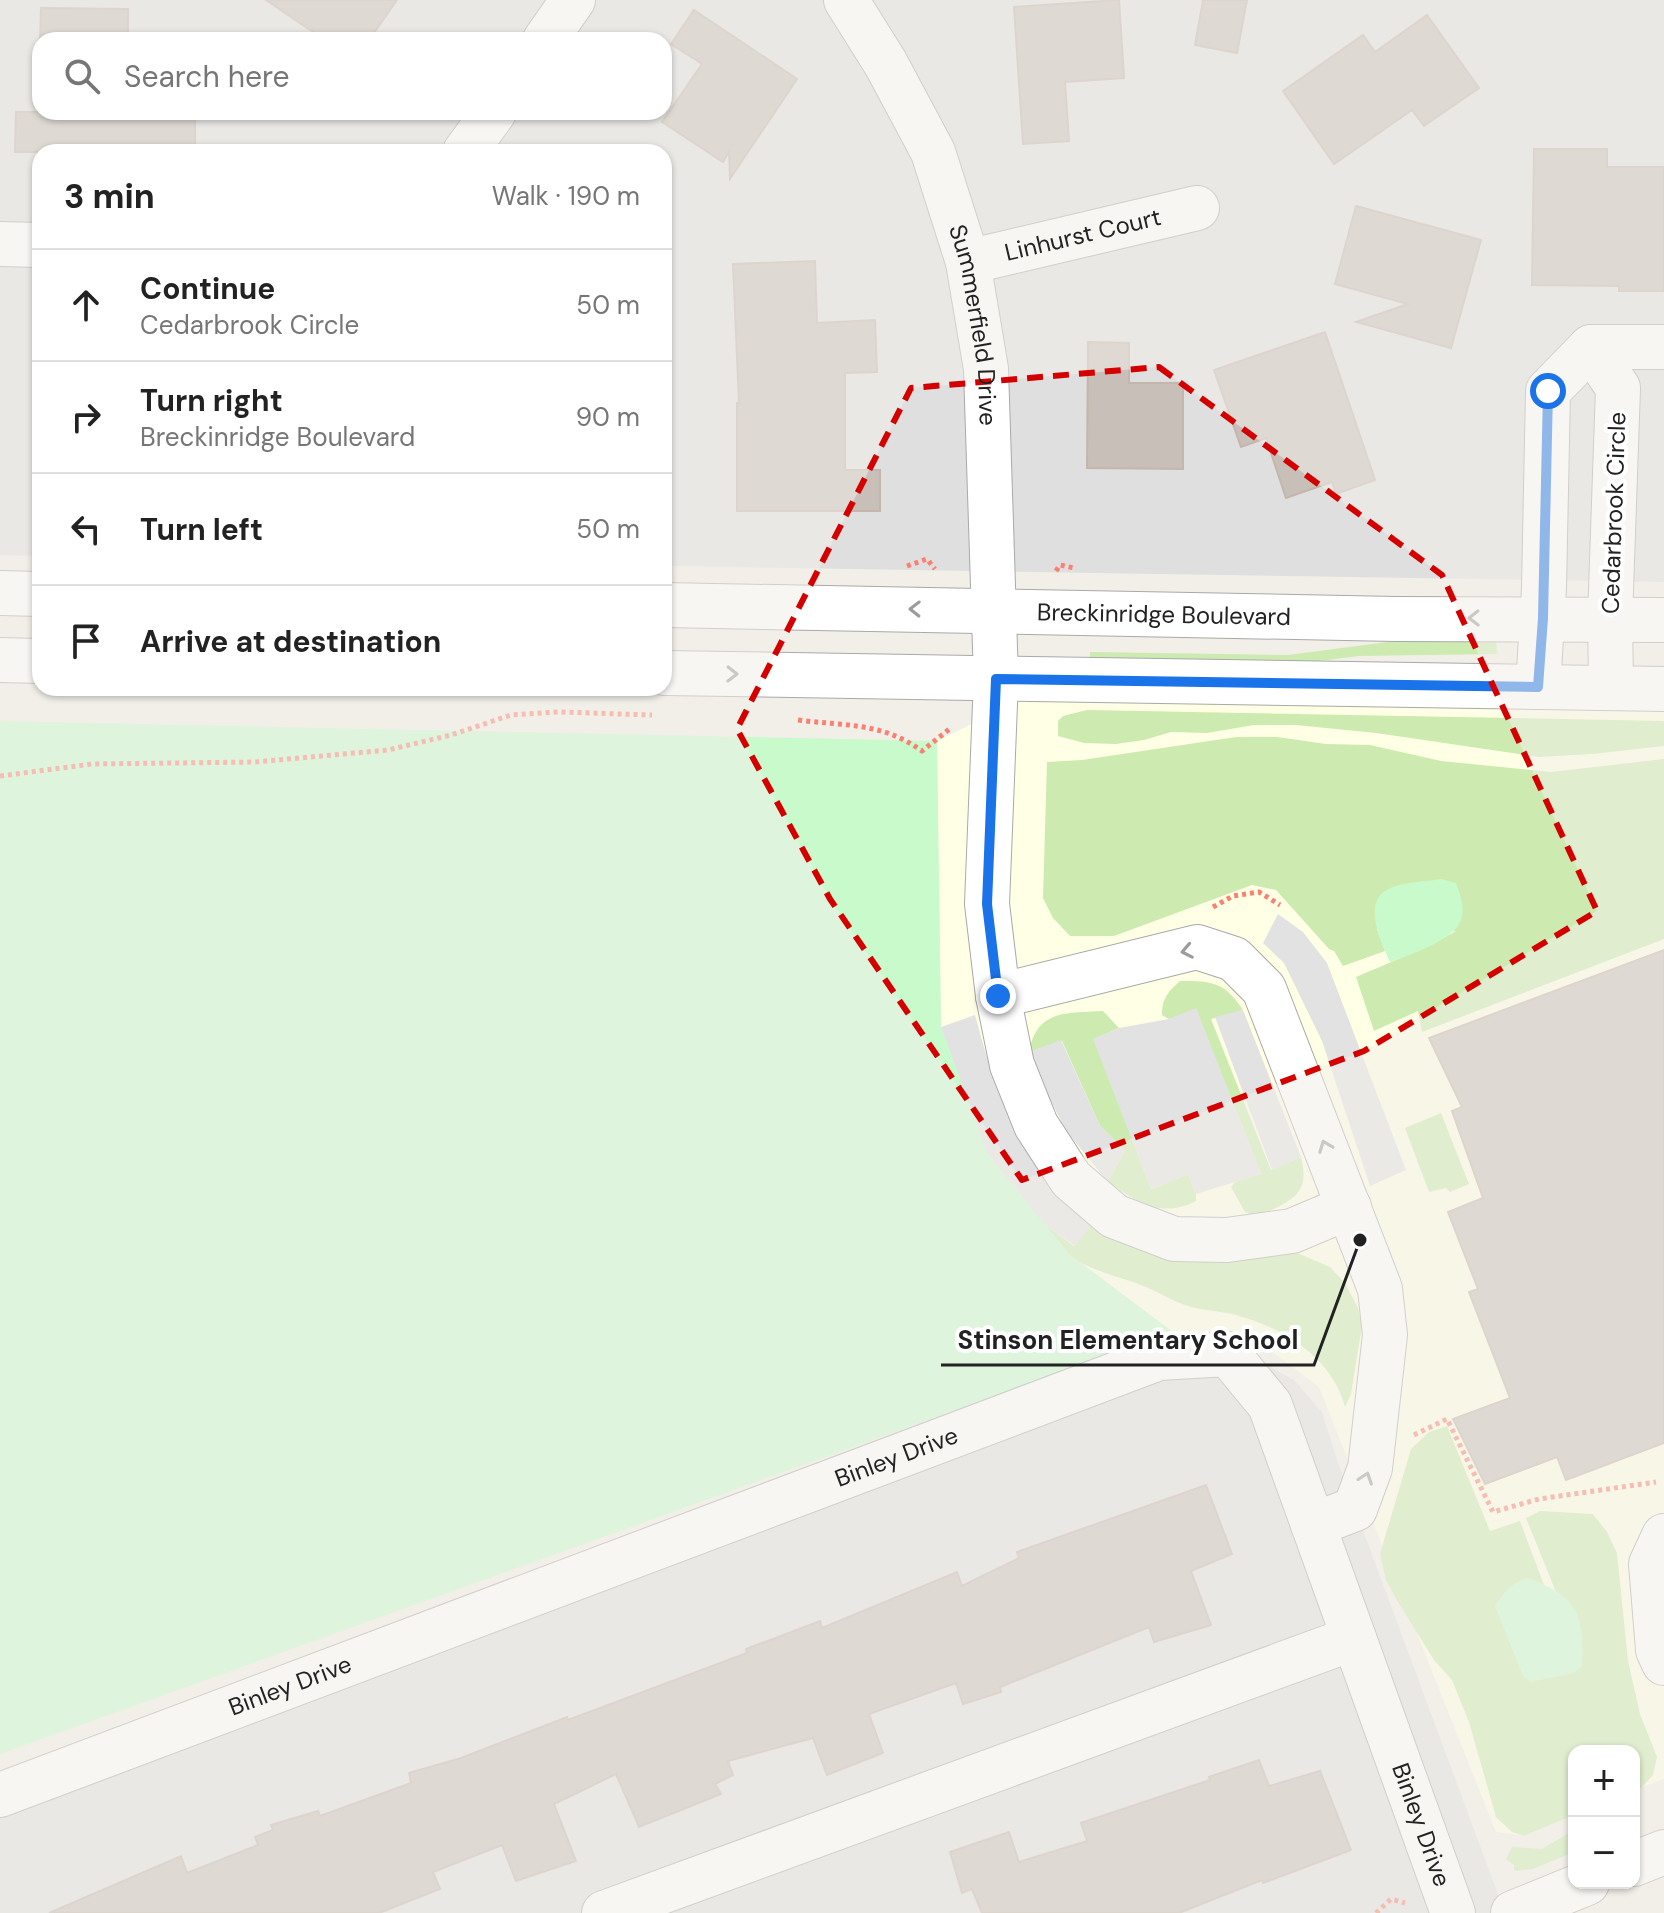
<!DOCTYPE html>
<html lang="en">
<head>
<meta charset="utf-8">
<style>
	:root { --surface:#fff; --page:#f6f6f6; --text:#222; --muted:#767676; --line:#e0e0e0 }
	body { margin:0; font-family:"DM Sans",sans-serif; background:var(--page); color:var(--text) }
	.controls { position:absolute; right:24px; bottom:24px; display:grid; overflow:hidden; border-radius:16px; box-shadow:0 2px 6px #0004 }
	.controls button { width:72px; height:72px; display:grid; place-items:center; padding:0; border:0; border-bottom:2px solid var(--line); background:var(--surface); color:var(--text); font:40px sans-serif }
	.stop { position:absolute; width:24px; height:24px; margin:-18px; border:6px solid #1a73e8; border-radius:50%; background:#fff }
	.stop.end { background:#1a73e8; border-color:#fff; box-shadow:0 2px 8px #0008 }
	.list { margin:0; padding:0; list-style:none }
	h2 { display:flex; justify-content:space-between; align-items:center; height:104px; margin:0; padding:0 32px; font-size:34px }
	h2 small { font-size:26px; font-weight:400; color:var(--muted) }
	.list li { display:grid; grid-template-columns:52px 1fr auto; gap:24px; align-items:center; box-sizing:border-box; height:112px; padding:0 32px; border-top:2px solid var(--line) }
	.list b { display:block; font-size:30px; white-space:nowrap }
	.list p { margin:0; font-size:26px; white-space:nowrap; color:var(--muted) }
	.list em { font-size:26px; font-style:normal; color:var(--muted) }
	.icon { flex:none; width:44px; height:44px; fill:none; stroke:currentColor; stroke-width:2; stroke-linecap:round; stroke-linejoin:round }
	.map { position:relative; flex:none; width:1664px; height:1913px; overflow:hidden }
	.search { position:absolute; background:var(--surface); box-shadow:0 2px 6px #0004; left:32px; top:32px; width:640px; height:88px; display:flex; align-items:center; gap:20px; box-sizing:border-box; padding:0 28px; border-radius:24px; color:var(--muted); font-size:30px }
	.panel { position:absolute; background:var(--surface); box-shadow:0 2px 6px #0004; left:32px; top:144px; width:640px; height:552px; border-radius:24px }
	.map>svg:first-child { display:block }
</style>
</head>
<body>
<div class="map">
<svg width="1664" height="1913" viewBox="0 0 1664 1913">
	<rect width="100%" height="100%" fill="#f2efe9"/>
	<!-- residential -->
	<g fill="#e0dfdf" fill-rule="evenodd">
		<path d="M0,0h1664v582l-1000,-16v-414h-624v404l-40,-1zM40,40h624v72h-624z"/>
		<path d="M1154,1356l99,2 41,22 28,32 16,51 167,450h-1505v-140z"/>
	</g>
	<!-- education -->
	<path fill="#ffffe5" d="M1085,669l579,8v1102l-30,11v-39h-60v64l-50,21 -28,-4 -177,-445 -74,-56 -72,1 -104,-78 -128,-227 -4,-286z"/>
	<!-- grass -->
	<g fill="#cdebb0">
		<path d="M1403,640h93l1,14 -138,2 -79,10h-191l1,-14 198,3z"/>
		<path d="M1087,710l577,11v25l-71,8 -54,3 -163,-24 -80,-8h-42l-47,8 -36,-1 -27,8 -28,4 -32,-1 -26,-7v-15l5,-5z"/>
		<path d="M1236,737h41l49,7 44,1 71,16 110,11 113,-13v180l-242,93 -4,-21 -44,20 -18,-54c34,-15 68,-27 100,-46l-79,-2 8,22 -42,15 -9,-15 -5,-2 -53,-59 -24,-5 -138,51h-44l-17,-18 -10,-20 4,-136 35,-2z"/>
		<path d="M1180,981c32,0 45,1 63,29l-32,9 60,151 30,-13c7,28 0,39 -25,51 -10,5 -20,8 -31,4l-14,-25 4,-5 26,-8 -65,-165 -27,10 -7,-4c0,-17 6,-23 18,-34z"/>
		<path d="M1103,1011l16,17 -25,11 57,150 37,-15 8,20v7c-35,18 -59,1 -88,-19l17,-32 -25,-24 -38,-85 -33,11c8,-43 38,-39 74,-41z"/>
		<path d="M1441,1113l28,71 -19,8 -4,-4 -17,4 -24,-64z"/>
		<path d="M1093,1223l89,36 34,3 79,-10 35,15 15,16 13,25 4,18 -11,68 -6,13c-12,-48 -61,-79 -106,-91 -16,-5 -33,-5 -48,-9 -15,-4 -31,-14 -45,-20 -27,-11 -61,-17 -84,-36 -7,-6 -12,-18 -17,-26l29,21z"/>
		<path d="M1447,1426l43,105 30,-10 24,64 12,7 -30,-74 14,-7 53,3 14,18 10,21 11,108 12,53 17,43 -4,18 -12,13 -7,3v-40h-60v64l-50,21 -12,-4 -16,-15 -27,-95 -17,-42 -18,-20 -36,-58 -12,-22 -6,-26 31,-105 18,-17z"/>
		<path d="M1574,1830v22l-41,17 -19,2v-6l-8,-6 6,-12 30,2z"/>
	</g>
	<!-- park -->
	<g fill="#c8facc">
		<path d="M0,721l937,20 4,286 46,126 82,101 104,78 -1173,422z"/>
		<path d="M1441,879l15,4c13,34 8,45 -24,62 -14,7 -27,12 -42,17 -8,-18 -27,-57 -5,-71 13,-9 40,-9 56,-12z"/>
		<path d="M1527,1578c15,4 39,17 48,31 8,15 8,40 7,57l-8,7 -44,9 -7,-6 -28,-70c9,-13 15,-23 32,-28z"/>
	</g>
	<!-- parking -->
	<g fill="#e2e2e2">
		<path d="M1278,914l25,18 24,31 79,207 -36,16 -48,-145 -38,-78 -21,-20z"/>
		<path d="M1196,1008l65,166 -65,20 -8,-20 -37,15 -58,-150 26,-11 50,-9z"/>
		<path d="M1243,1010l58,147 -29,13 -57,-153z"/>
		<path d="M975,1015l15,54 32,70 71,84 -18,23 -30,-21 -58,-72 -46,-126z"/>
		<path d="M1061,1040l39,86 25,24 -17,32 -41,-50 -21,-40 -17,-40z"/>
	</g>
	<!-- building -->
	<g fill="#c7bfb8" stroke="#c4b6ab" stroke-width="2">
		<path d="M266,0h131l-28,40h-44z"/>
		<path d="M1119,0l5,78 -59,4 4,59 -46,3 -9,-137z"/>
		<path d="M1203,0h44l-10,53 -42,-8z"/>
		<path d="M41,8l87,1v31h-88z"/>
		<path d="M694,10l103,69 -67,100 -1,-27 -6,10 -61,-40 40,-58 -31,-20z"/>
		<path d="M1427,15l52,73 -55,38 -12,-16 -78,54 -51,-73 80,-56 12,17z"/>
		<path d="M16,112h179v40h-180z"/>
		<path d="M1534,149h73v18h57v124h-45v-5l-87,-1z"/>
		<path d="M1356,206l125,34 -30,108 -95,-26 52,-18 -73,-20z"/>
		<path d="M815,261l2,62 58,-3 2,52 -32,1v97h35v41h-143v-108h2l-6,-139z"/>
		<path d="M1325,332l50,148 -39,14 -4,-12 -46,16 -20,-60 -25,9 -27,-77z"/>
		<path d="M1088,342l41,1v40h54v86l-96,-1z"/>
		<path d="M1664,950v493l-98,37 -9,-23 -72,27 -32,-65 57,-21 -41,-106 9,-3 -30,-77 35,-14 -31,-87 10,-4 -33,-69z"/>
		<path d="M1206,1485l26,69 -41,17 20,54 -57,17 -5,-15 -149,60 1,5 -38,12 -7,-21 -87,31 14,39 -56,22 -14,-37 -85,23 5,14 -18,9 6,10 -82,33 -23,-53 -62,30 22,57 -60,20 -14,-36 -69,27 7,17 -61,24h-330l132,-57 6,17 71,-28 -3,-8 18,-7 -2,-5 47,-14 2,5 91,-33 -2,-10 52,-15 106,-41 1,3 179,-67 -1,-4 74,-28 2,7 135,-56 5,14 57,-28 -2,-6z"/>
		<path d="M1259,1760l10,26 51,-15 31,79 -88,33 -1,-3 -83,33h-197l-10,-24 -10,4 -12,-41 59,-20 10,30 68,-21 -6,-18 129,-43 -1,-3z"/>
	</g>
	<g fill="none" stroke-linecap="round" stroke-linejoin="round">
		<defs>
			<g id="minor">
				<path id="s1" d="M846,0l40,64 47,88 35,110 18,107 10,310 -9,225 11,92 14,69 24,60 35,54 43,37 60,23 53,1 65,-9 57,-24"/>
				<path d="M545,40l28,-40"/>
				<path d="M465,152l29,-40"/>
				<path d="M0,244l40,1"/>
				<path id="s2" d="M968,262l229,-54"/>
				<path d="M1591,347l27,41 -8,231 1,68"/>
				<path d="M0,593l40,1"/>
				<path id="s3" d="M664,605l732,14 268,1"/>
				<path d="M0,660l40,1"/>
				<path d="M664,673l1000,16"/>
				<path d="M1538,687l6,-99 4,-197 43,-44h73"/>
				<path d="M998,996l199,-49 37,12 30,30 116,300 5,46 -15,133 -15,41 -42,16"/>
				<path d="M1664,1536l-13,28 7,86 6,13"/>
				<path id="s4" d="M0,1795l1159,-437 69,-4 42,51 183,508"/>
				<path d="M1634,1864l30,-12"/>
				<path d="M604,1913l750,-275"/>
				<path d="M1513,1913l74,-30"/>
			</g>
		</defs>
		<!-- minor casing -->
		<use href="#minor" stroke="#a9a9a9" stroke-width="46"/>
		<!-- path -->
		<g stroke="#fa8072" stroke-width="5" stroke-dasharray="4 4" stroke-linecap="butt">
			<path d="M907,566l20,-7 8,10"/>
			<path d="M1056,571l4,-6 14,3"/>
			<path d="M798,720c46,6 84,2 124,31l30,-24"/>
			<path d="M0,776l92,-12 163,-2 133,-12 63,-15 60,-20 48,-3 93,3"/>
			<path d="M1213,907l20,-11 26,-4 21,13"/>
			<path d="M1414,1435l33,-16 46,93 46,-13 117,-17"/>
			<path d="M1376,1913l15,-14 14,4"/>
		</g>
		<!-- minor -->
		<use href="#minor" stroke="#fff" stroke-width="44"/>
	</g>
	<!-- one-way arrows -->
	<defs><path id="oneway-chevron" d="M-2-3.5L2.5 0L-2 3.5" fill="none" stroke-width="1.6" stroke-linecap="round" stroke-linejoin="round" transform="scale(2)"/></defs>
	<g stroke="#9c9c9c">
		<use href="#oneway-chevron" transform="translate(915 609) rotate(-179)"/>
		<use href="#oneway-chevron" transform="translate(1474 618) rotate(179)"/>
		<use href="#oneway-chevron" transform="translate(732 674) rotate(1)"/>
		<use href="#oneway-chevron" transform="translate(1187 951) rotate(169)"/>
		<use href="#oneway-chevron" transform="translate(1325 1146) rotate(-111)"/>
		<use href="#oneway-chevron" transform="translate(1366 1478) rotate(-71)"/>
	</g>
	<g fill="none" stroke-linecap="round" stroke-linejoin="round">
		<!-- route -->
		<path stroke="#1a73e8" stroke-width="10" d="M998,996l-11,-92 9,-225 542,8 5,-69 5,-227"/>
	</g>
	<!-- marked area -->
	<path d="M0 0H1664V1913H0ZM1159,367l283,208 155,336 -233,140 -342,129 -192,-281 -93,-170 174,-341z" fill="#f2efe9" fill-opacity=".55" fill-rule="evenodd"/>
	<path fill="none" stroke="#d40000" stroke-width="6" stroke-dasharray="16 10" stroke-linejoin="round" d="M1159,367l283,208 155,336 -233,140 -342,129 -192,-281 -93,-170 174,-341z"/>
	<g text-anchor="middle" stroke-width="8" stroke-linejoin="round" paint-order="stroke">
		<!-- street labels -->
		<g font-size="24" fill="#222" stroke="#fff">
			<text dy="8" stroke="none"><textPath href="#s2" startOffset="118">Linhurst Court</textPath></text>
			<text dy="8" stroke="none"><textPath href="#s1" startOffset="354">Summerfield Drive</textPath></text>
			<text transform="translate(1614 513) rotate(-88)" y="8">Cedarbrook Circle</text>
			<text dy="8" stroke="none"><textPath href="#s3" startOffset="500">Breckinridge Boulevard</textPath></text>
			<text dy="8" stroke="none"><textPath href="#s4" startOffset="958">Binley Drive</textPath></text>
			<text dy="8" stroke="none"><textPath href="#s4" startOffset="310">Binley Drive</textPath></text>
			<text dy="8" stroke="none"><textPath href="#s4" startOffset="1820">Binley Drive</textPath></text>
		</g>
	</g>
	<!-- callouts -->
	<path fill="none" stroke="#222" stroke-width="3" d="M1360 1240L1314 1365H941"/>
	<circle fill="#222" stroke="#fff" stroke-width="3" cx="1360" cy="1240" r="8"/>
	<g font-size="26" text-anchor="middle" font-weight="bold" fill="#222" stroke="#fff" stroke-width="8" stroke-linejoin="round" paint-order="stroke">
		<text x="1128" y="1349">Stinson Elementary School</text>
	</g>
</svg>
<div class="controls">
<button>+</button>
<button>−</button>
</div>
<div class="stop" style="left:1548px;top:391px"></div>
<div class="stop end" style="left:998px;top:996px"></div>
<div class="search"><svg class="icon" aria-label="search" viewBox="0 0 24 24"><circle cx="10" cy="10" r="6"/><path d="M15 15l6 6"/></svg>Search here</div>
<section class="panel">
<h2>3 min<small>Walk · 190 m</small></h2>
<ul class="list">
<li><svg class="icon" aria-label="ahead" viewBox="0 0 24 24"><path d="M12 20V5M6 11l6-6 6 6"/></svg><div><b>Continue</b><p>Cedarbrook Circle</p></div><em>50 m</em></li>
<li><svg class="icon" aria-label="right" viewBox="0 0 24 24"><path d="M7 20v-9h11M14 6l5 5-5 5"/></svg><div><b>Turn right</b><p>Breckinridge Boulevard</p></div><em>90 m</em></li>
<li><svg class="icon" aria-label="left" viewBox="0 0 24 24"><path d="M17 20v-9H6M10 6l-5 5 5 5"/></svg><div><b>Turn left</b></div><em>50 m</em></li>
<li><svg class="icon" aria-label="arrive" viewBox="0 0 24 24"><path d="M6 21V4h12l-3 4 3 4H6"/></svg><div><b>Arrive at destination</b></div></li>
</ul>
</section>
</div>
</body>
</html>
